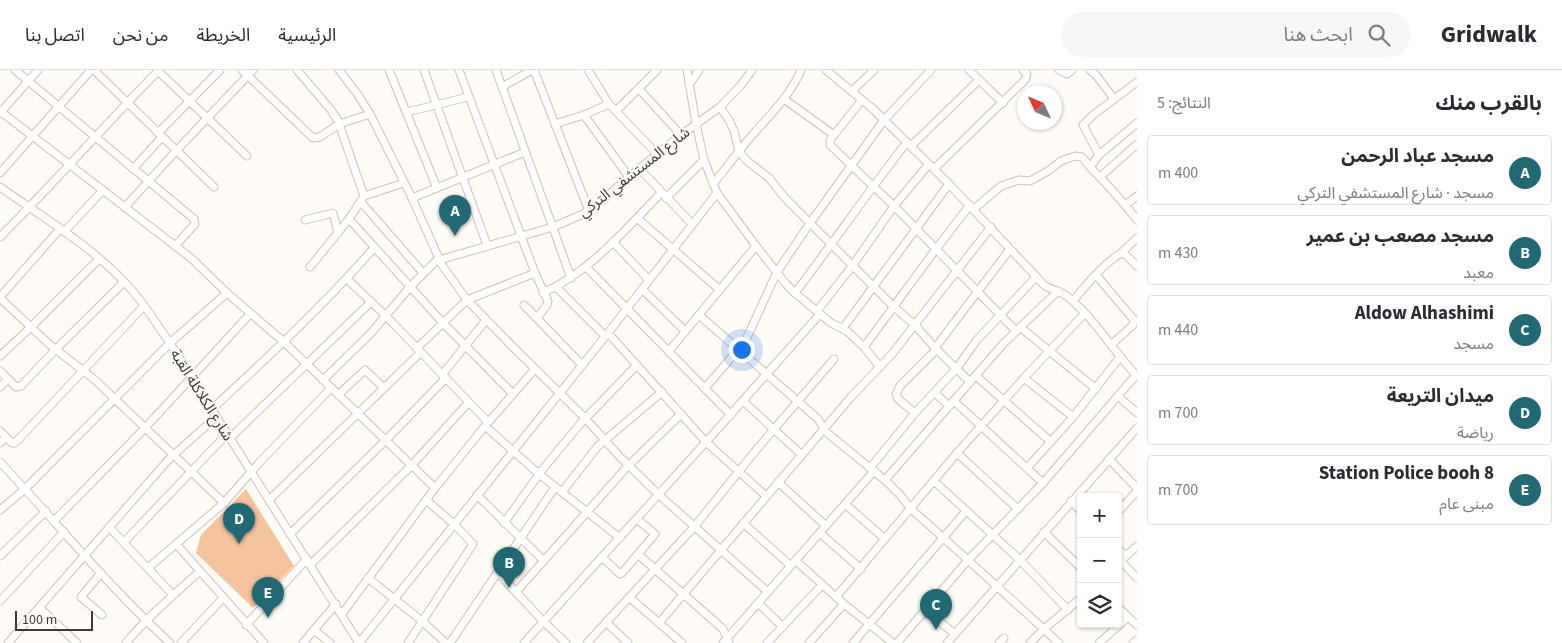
<!DOCTYPE html>
<html lang="ar">
<head>
<meta charset="utf-8">
<style>
	:root { --surface:#fff; --page:#f7f7f7; --text:#2b2b33; --muted:#7c7c81; --line:#e1e1e2; --accent:#206975 }
	body { margin:0; font-family:"Source Sans 3","Noto Sans Arabic",sans-serif; background:var(--page); color:var(--text); direction:rtl }
	.controls { position:absolute; right:15px; bottom:15px; display:grid; overflow:hidden; border-radius:5px; box-shadow:0 1px 4px #0004 }
	.controls button { width:45px; height:45px; display:grid; place-items:center; padding:0; border:0; border-bottom:1px solid var(--line); background:var(--surface); color:var(--text); font:25px sans-serif }
	.compass { position:absolute; left:1017px; top:15px; width:45px; height:45px; border-radius:50%; background:var(--surface); box-shadow:0 1px 4px #0004; rotate:314deg }
	.scale { position:absolute; left:15px; bottom:12px; width:78px; box-sizing:border-box; padding-left:5px; border:2px solid #403832; border-top:0; font-size:14px; line-height:18px; white-space:nowrap; color:#403832; -webkit-text-stroke:4px #fffbf7; paint-order:stroke }
	.you { position:absolute; left:741px; top:279px; width:18px; height:18px; margin:-12px; border:4px solid #fff; border-radius:50%; background:#1a73e8; box-shadow:0 0 0 8px #1a73e833 }
	.badge { display:grid; place-items:center; width:32px; height:32px; border-radius:50%; background:var(--accent); color:#fff; font-size:16px; font-weight:700 }
	.pin { position:absolute; translate:-50% -41px; filter:drop-shadow(0 1px 2px #0008) }
	.pin::after { content:''; position:absolute; top:26px; width:18px; height:15px; background:inherit; clip-path:polygon(0 0,100% 0,50% 100%) }
	.list { margin:0; padding:0; list-style:none }
	h2 { display:flex; justify-content:space-between; align-items:center; height:65px; margin:0; padding:0 20px; font-size:21px }
	h2 small { font-size:16px; font-weight:400; color:var(--muted) }
	.list li { display:grid; grid-template-columns:32px 1fr auto; gap:15px; align-items:center; box-sizing:border-box; height:70px; margin:0 10px 10px; padding:0 10px; border:1px solid var(--line); border-radius:5px }
	.list b { display:block; font-size:19px; white-space:nowrap }
	.list p { margin:0; font-size:16px; white-space:nowrap; color:var(--muted) }
	.list em { font-size:16px; font-style:normal; color:var(--muted) }
	.icon { flex:none; width:28px; height:28px; fill:none; stroke:currentColor; stroke-width:2; stroke-linecap:round; stroke-linejoin:round }
	.map { position:relative; flex:none; width:1137px; height:573px; overflow:hidden; direction:ltr }
	header { display:flex; align-items:center; gap:30px; box-sizing:border-box; height:70px; padding:0 25px; background:var(--surface); border-bottom:1px solid var(--line) }
	header strong { font-size:24px }
	nav { display:flex; gap:28px; margin-inline-start:auto; font-size:18px }
	.search { width:350px; height:45px; background:var(--page); display:flex; align-items:center; gap:12px; box-sizing:border-box; padding:0 18px; border-radius:28px; color:var(--muted); font-size:19px }
	main { display:flex }
	aside { flex:1; background:var(--surface) }
	.map>svg:first-child { display:block }
</style>
</head>
<body>
<header>
<strong>Gridwalk</strong>
<div class="search"><svg class="icon" aria-label="search" viewBox="0 0 24 24"><circle cx="10" cy="10" r="6"/><path d="M15 15l6 6"/></svg>ابحث هنا</div>
<nav><a>الرئيسية</a><a>الخريطة</a><a>من نحن</a><a>اتصل بنا</a></nav>
</header>
<main>
<aside>
<h2>بالقرب منك<small>النتائج: 5</small></h2>
<ul class="list">
<li><span class="badge">A</span><div><b>مسجد عباد الرحمن</b><p>مسجد · شارع المستشفي التركي</p></div><em>400 m</em></li>
<li><span class="badge">B</span><div><b>مسجد مصعب بن عمير</b><p>معبد</p></div><em>430 m</em></li>
<li><span class="badge">C</span><div><b>Aldow Alhashimi</b><p>مسجد</p></div><em>440 m</em></li>
<li><span class="badge">D</span><div><b>ميدان التريعة</b><p>رياضة</p></div><em>700 m</em></li>
<li><span class="badge">E</span><div><b>8 Station Police booh</b><p>مبنى عام</p></div><em>700 m</em></li>
</ul>
</aside>
<div class="map">
<svg width="1137" height="573" viewBox="0 0 1137 573">
	<rect width="100%" height="100%" fill="#fffbf7"/>
	<!-- green -->
	<path fill="#f5c49c" d="M246,419l48,77 -41,42 -57,-55 5,-18z"/>
	<g fill="none" stroke-linecap="round" stroke-linejoin="round">
		<defs>
			<g id="minor">
				<path d="M15,0l179,149 1,5 -20,22"/>
				<path d="M94,0l120,117"/>
				<path d="M157,0l90,86"/>
				<path d="M242,0l71,68 7,-1 19,-13 31,-10"/>
				<path d="M297,0l34,40 7,11 26,75"/>
				<path d="M339,0l19,25 12,19 42,84 30,67 25,35 45,46 73,72 35,39 38,37 110,98"/>
				<path d="M389,0l48,118"/>
				<path d="M424,0l63,175"/>
				<path d="M459,0l76,203 13,28 -1,4 -10,13"/>
				<path d="M496,0l75,208"/>
				<path d="M534,0l55,141"/>
				<path d="M588,0l21,34 48,50"/>
				<path d="M687,0l9,54 8,36 13,33 39,53 30,38 9,9 36,30 16,8 17,16 16,20"/>
				<path d="M826,0l47,39 76,75 95,101c7,5 17,6 24,12 27,22 45,54 69,79"/>
				<path d="M969,0l34,33"/>
				<path d="M1059,0l8,4 5,-4"/>
				<path d="M1090,0l6,5 18,24"/>
				<path d="M689,15l10,-15"/>
				<path d="M502,17l30,-17"/>
				<path d="M639,19l42,46"/>
				<path d="M852,21l22,-21"/>
				<path d="M784,29l50,36"/>
				<path d="M862,30l-32,40v5l64,61 122,125"/>
				<path d="M720,37l9,13 5,11 5,20 7,9 23,18 16,20 109,109 21,18 20,23 35,34"/>
				<path d="M0,41l191,147 36,35 57,49 151,146"/>
				<path d="M616,41l41,-41"/>
				<path d="M407,42l61,-15"/>
				<path d="M0,43l38,-43"/>
				<path d="M584,45l45,62"/>
				<path d="M1137,53l-38,32 -9,12c16,16 33,35 47,53"/>
				<path d="M555,54l29,-9 25,-11"/>
				<path d="M158,63l62,-63"/>
				<path d="M911,76l68,-66"/>
				<path d="M1099,85l-16,-30 10,-10 44,-33"/>
				<path d="M639,98l53,56"/>
				<path d="M133,99l29,-32"/>
				<path d="M934,99l91,-89 2,-6 -4,-4"/>
				<path d="M0,103l91,-103"/>
				<path d="M1100,107l37,-33"/>
				<path d="M713,114c14,-17 27,-35 42,-52 17,-19 36,-38 46,-62"/>
				<path d="M0,117c44,31 93,60 129,100 16,17 27,37 41,56l189,300"/>
				<path d="M412,128l113,-46"/>
				<path d="M666,128l38,-38"/>
				<path d="M361,132l62,71"/>
				<path d="M1125,135l12,-9"/>
				<path d="M125,137l51,-56 77,-81"/>
				<path d="M974,139l27,-23 18,-6 11,1 18,-10 13,-10 14,-5 7,1 8,10"/>
				<path d="M637,148l83,72"/>
				<path d="M349,149l94,104 70,71"/>
				<path d="M305,150l28,-7 5,20"/>
				<path d="M64,162l39,-42"/>
				<path d="M0,167c54,-54 105,-112 159,-167"/>
				<path d="M613,172l36,38"/>
				<path d="M1121,183l16,-15"/>
				<path d="M310,197l39,-48 15,-23 40,-13"/>
				<path d="M586,197l145,148"/>
				<path d="M1096,205l38,45 -1,5 -22,20"/>
				<path d="M347,209l39,37 102,106"/>
				<path d="M556,217l49,49"/>
				<path d="M642,219l43,42"/>
				<path d="M543,223c48,-22 82,-63 118,-100"/>
				<path d="M795,223c38,-50 73,-101 112,-151"/>
				<path d="M0,227l60,-68"/>
				<path d="M0,228l50,47 45,35 129,123"/>
				<path d="M1073,231c14,-17 29,-36 48,-48l4,1 12,12"/>
				<path d="M524,235l58,60"/>
				<path d="M817,241l36,-46 41,-59 35,-42"/>
				<path d="M699,245l119,104 8,13 59,48 15,15 10,13 58,52 91,83"/>
				<path d="M1020,257l76,62"/>
				<path d="M843,258l106,-144"/>
				<path d="M608,263l98,109 60,54"/>
				<path d="M864,277l72,-98 34,-44"/>
				<path d="M417,278l50,-48 68,-27"/>
				<path d="M935,278l75,-99"/>
				<path d="M669,281l87,-105"/>
				<path d="M0,286l31,-29 68,-68"/>
				<path d="M0,301l16,16 5,-1 35,-37 68,-67"/>
				<path d="M442,305l44,-55"/>
				<path d="M976,306l75,66"/>
				<path d="M1024,308l49,39"/>
				<path d="M323,310l48,-47 39,-46 26,-26 117,-34 30,-13 14,-9 32,-28 52,-42 39,-28 21,-22 11,-15"/>
				<path d="M0,317l8,-8"/>
				<path d="M705,318l40,-46 32,-70 33,-49 74,-103 47,-50"/>
				<path d="M935,323l14,13"/>
				<path d="M338,325l27,-25 19,18"/>
				<path d="M1118,326l19,17"/>
				<path d="M743,331l59,54"/>
				<path d="M954,331l89,82"/>
				<path d="M211,340c56,-52 112,-104 163,-162"/>
				<path d="M915,343l-17,-14 -2,-5 4,-8 36,-36"/>
				<path d="M485,356l54,48 81,64"/>
				<path d="M0,361l12,12h3l129,-137"/>
				<path d="M230,368l141,-136"/>
				<path d="M0,373l6,-6"/>
				<path d="M957,383l61,56"/>
				<path d="M1109,389l28,29"/>
				<path d="M0,392c56,60 109,125 170,181"/>
				<path d="M870,398l45,-55 41,-44 21,-29 59,-63"/>
				<path d="M1027,398l46,-51 47,-60"/>
				<path d="M885,410l118,-136 55,-53"/>
				<path d="M934,411l85,78 49,51"/>
				<path d="M778,412l48,44"/>
				<path d="M562,422l36,-46 64,-54"/>
				<path d="M477,425l67,66"/>
				<path d="M269,430l151,-147"/>
				<path d="M1071,431l10,10"/>
				<path d="M845,434l40,35"/>
				<path d="M0,440l25,-21 145,-146 57,-50"/>
				<path d="M1118,442l19,-21"/>
				<path d="M54,451l91,-93 105,-114"/>
				<path d="M504,453l38,-53 38,-46 57,-59"/>
				<path d="M743,453l48,43"/>
				<path d="M109,457l64,68"/>
				<path d="M1044,462l37,36"/>
				<path d="M820,463l41,36"/>
				<path d="M290,464l96,-94 60,-62"/>
				<path d="M124,472l103,-108"/>
				<path d="M176,474l88,99"/>
				<path d="M1118,479l8,7"/>
				<path d="M639,485l84,74 6,14"/>
				<path d="M0,486l46,-45"/>
				<path d="M602,487l18,17 2,-1 33,-39 -18,-15"/>
				<path d="M796,491l48,43 49,39"/>
				<path d="M1121,491l16,17"/>
				<path d="M1118,493l19,-17"/>
				<path d="M310,495l102,-100 56,-62"/>
				<path d="M148,498l76,-65 34,-39 73,-76"/>
				<path d="M101,503l-20,24 21,18"/>
				<path d="M498,503l45,48 23,22"/>
				<path d="M368,508l54,43 24,22"/>
				<path d="M516,522l110,-124 55,-54"/>
				<path d="M629,527l53,46"/>
				<path d="M836,527l121,-144 67,-75 61,-65"/>
				<path d="M0,531l64,-69"/>
				<path d="M758,533l25,24"/>
				<path d="M1118,537l10,10 9,8"/>
				<path d="M40,538l37,35"/>
				<path d="M925,540l30,24"/>
				<path d="M342,544l93,-126 50,-62 50,-57"/>
				<path d="M606,552l22,21"/>
				<path d="M659,553l192,-226 41,-43 99,-127"/>
				<path d="M246,555l61,-66"/>
				<path d="M314,560l16,13"/>
				<path d="M8,573l161,-184 47,-42"/>
				<path d="M126,573c22,-27 49,-49 74,-72"/>
				<path d="M181,573l42,-45"/>
				<path d="M303,573l33,-39"/>
				<path d="M359,573l249,-310 109,-140"/>
				<path d="M408,573l65,-99 -19,-20 -28,-24"/>
				<path d="M450,573l105,-156"/>
				<path d="M524,573l182,-201 114,-128"/>
				<path d="M587,573l107,-116 63,-78 77,-90"/>
				<path d="M723,573l151,-172"/>
				<path d="M767,573l55,-58"/>
				<path d="M809,573l35,-39"/>
				<path d="M853,573l113,-132"/>
				<path d="M897,573l71,-83 75,-77 93,-108"/>
				<path d="M947,573l190,-215"/>
				<path d="M999,573l5,-5"/>
				<path d="M1030,573l14,-14 37,-31"/>
				<path d="M1099,573l29,-26"/>
				<path d="M1133,573l4,-3"/>
			</g>
		</defs>
		<!-- minor casing -->
		<use href="#minor" stroke="#d3bfb0" stroke-width="9"/>
		<!-- minor -->
		<use href="#minor" stroke="#fff" stroke-width="7"/>
	</g>
	<g text-anchor="middle" stroke-width="4" stroke-linejoin="round" paint-order="stroke">
		<!-- street labels -->
		<g font-size="15" fill="#403832" stroke="#fffbf7">
			<text transform="translate(634 102) rotate(-38)" y="5">شارع المستشفي التركي</text>
			<text transform="translate(202 325) rotate(58)" y="5">شارع الكلاكلة القبة</text>
		</g>
	</g>
</svg>
<div class="controls">
<button>+</button>
<button>−</button>
<button><svg class="icon" aria-label="layers" viewBox="0 0 24 24"><path d="M12 4l9 5-9 5-9-5zM3 14l9 5 9-5"/></svg></button>
</div>
<svg class="compass" viewBox="-18 -18 36 36"><path d="M0-13l5 13h-10z" fill="#e53935"/><path d="M0 13l5-13h-10z" fill="#7c7c81"/></svg>
<div class="scale">100 m</div>
<div class="you"></div>
<div class="pin badge" style="left:455px;top:166px">A</div>
<div class="pin badge" style="left:509px;top:518px">B</div>
<div class="pin badge" style="left:936px;top:560px">C</div>
<div class="pin badge" style="left:239px;top:474px">D</div>
<div class="pin badge" style="left:268px;top:548px">E</div>
</div>
</main>
</body>
</html>
